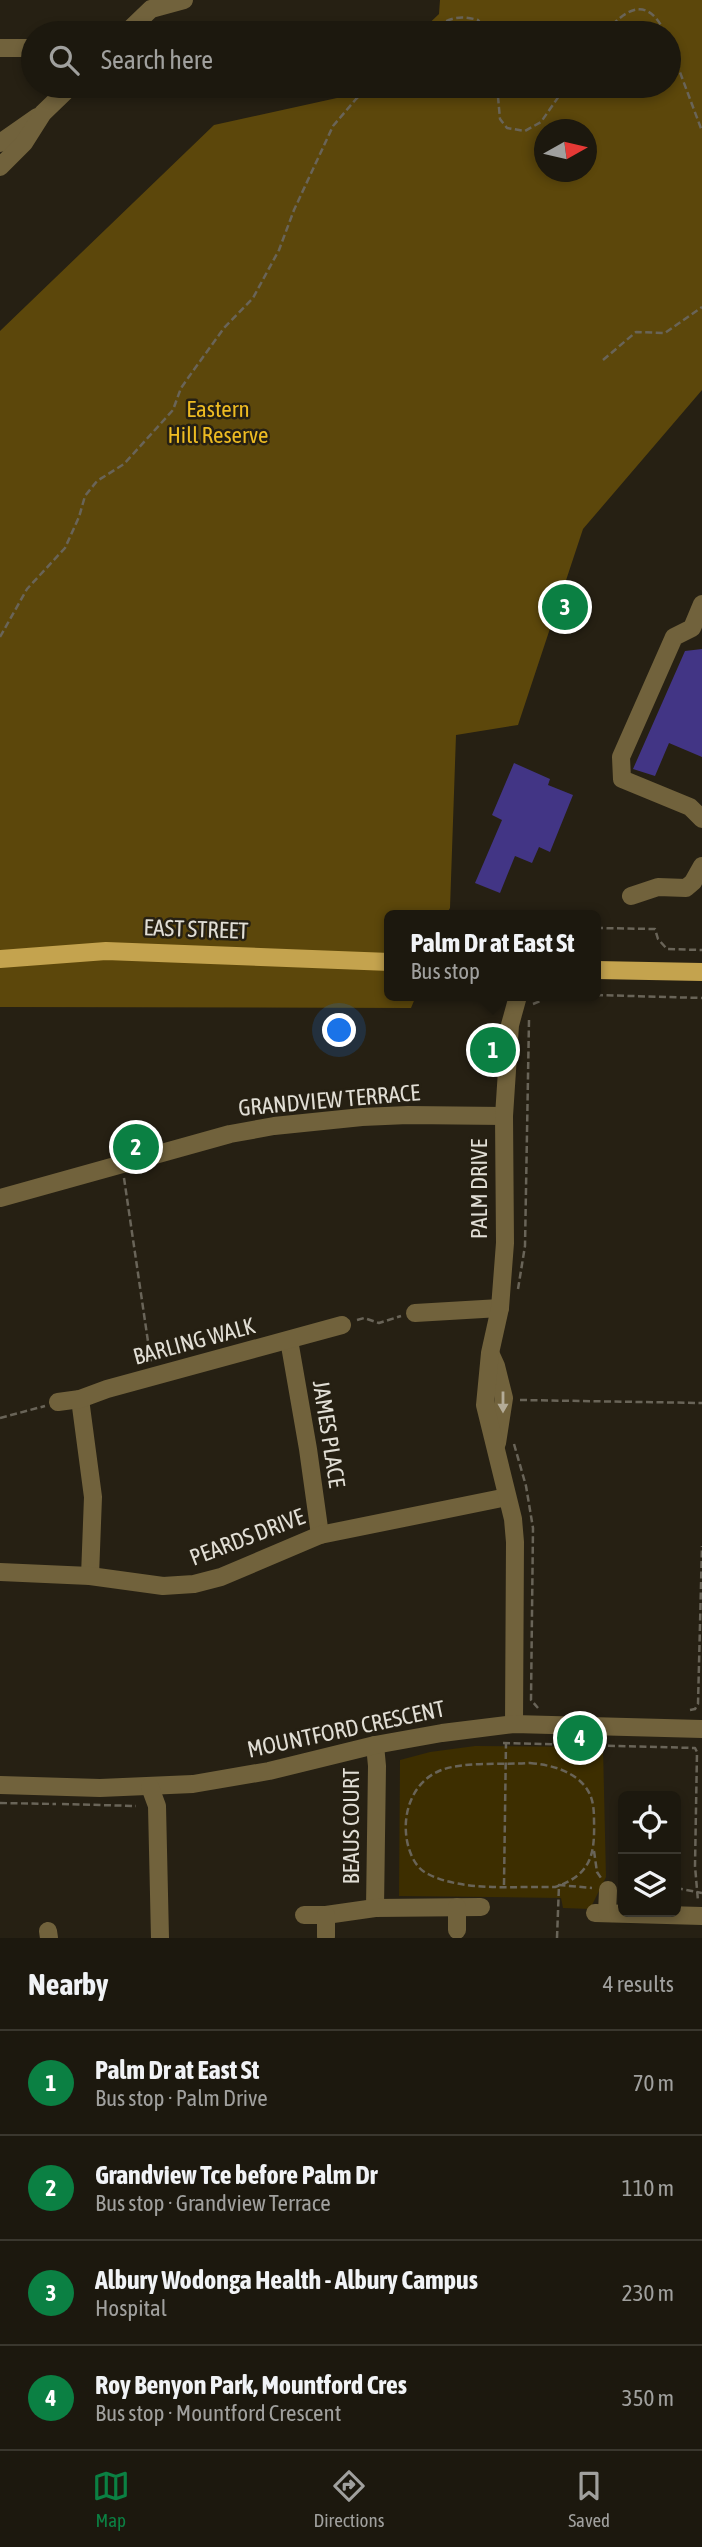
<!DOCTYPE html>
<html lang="en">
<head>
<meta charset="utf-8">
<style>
	:root { --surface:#1c180e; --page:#29251c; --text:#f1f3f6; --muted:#a0a09e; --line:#3a372e; --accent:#0b8043 }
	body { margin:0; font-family:"Asap Condensed",sans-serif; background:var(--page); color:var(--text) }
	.controls { position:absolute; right:21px; bottom:21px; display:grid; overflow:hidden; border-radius:10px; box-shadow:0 4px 10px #0003 }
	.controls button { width:63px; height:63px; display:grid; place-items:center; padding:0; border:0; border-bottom:2px solid var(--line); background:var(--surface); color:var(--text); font:35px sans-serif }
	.compass { position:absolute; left:534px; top:119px; width:63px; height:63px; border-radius:50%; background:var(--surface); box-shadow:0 4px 10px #0003; rotate:82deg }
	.you { position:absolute; left:340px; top:1031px; width:24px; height:24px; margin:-18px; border:5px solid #fff; border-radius:50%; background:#1a73e8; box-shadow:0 0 0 10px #1a73e833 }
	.badge { display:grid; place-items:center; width:46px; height:46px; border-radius:50%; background:var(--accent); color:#fff; font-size:23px; font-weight:700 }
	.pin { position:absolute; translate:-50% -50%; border:4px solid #fff; box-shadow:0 2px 7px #0006 }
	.popup { position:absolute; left:384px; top:910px; width:217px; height:91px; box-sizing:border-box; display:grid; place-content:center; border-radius:10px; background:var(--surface); filter:drop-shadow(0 2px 5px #0005); font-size:23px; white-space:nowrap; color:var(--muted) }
	.popup b { font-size:26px; color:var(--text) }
	.popup::after { content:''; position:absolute; left:50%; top:100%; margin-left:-14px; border:14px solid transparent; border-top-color:var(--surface) }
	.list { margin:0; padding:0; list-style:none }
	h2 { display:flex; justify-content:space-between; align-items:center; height:91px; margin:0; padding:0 28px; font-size:30px }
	h2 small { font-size:23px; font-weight:400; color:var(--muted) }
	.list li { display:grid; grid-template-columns:46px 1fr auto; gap:21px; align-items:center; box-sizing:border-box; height:105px; padding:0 28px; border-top:2px solid var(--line) }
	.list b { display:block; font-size:26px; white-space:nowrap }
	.list p { margin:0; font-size:23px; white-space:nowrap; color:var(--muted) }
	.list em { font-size:23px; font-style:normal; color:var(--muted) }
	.icon { flex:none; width:38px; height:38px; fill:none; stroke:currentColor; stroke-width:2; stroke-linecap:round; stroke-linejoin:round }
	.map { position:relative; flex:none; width:702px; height:1938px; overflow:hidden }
	.search { position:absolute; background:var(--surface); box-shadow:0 4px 10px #0003; left:21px; right:21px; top:21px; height:77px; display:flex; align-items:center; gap:18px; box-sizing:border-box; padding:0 24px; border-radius:38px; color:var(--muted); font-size:26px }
	.sheet { height:511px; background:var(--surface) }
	nav { display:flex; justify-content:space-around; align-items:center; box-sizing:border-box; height:98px; border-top:2px solid var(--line); background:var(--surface); font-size:19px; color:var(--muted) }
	nav a { display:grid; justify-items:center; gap:4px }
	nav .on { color:var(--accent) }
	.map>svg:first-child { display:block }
</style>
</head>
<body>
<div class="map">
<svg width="702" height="1938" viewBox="0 0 702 1938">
	<rect width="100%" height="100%" fill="#262013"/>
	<!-- green -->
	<path fill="#3d2e00" d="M475,1746l128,1 3,130 -16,32 -27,-1 -2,-10 -162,-2 1,-136 30,-8z"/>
	<!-- forest -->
	<path fill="#5c470b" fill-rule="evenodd" d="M440,0h262v390l-119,139 -65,196 -62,10 -6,173 -4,7h-56v81h26l-5,12 -411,-1v-676l214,-206 141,-31 8,-8h306v-53h-250l20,-19zM544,130h42v42h-42z"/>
	<!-- building -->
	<g fill="#423585">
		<path d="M702,649v108l-33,-14 -14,33 -22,-7 52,-118z"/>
		<path d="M514,763l36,16 -2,6 25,10 -23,57 -11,-5 -7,16 -17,-7 -15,37 -25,-10 27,-63 -10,-5z"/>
	</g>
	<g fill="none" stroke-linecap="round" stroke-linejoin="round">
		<!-- path -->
		<g stroke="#696458" stroke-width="2.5" stroke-dasharray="7 3.5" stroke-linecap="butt">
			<path d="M429,33c16,-14 28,-19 49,-13l10,13"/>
			<path d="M605,33c25,-30 45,-33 60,0"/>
			<path d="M669,43l33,88"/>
			<path d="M497,86l3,33 7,9 18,3 16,-9 25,-36"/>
			<path d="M603,360l33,-28 29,1 37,-26"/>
			<path d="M0,637l27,-48 38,-41 14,-31 6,-21 12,-15 27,-17 49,-54 8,-22 12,-17 31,-43 29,-30 26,-48 15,-40 39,-84 23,-27 15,-13"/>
			<path d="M596,928l59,1 3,10 9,10 35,1"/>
			<path d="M596,995l106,3"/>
			<path d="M585,996h2"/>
			<path d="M533,1004l12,-5 25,-3"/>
			<path d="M124,1178l27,184"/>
			<path d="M518,1289l7,-43 4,-226"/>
			<path d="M357,1320l7,-2 15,5 22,-7"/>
			<path d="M520,1400l182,3"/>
			<path d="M0,1418l45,-12"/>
			<path d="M514,1444l12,42 7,42 -2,172 7,8"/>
			<path d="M690,1710l5,-1 3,-5 4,-158"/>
			<path d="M503,1743l192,5 2,4 -2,114 3,35"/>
			<path d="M530,1763c18,2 35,5 50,18 12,11 14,23 14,39 1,35 -3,55 -39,67 -39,-1 -92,5 -127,-13 -14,-6 -21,-26 -22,-41 -2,-24 8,-51 33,-62 23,-10 65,-6 91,-8z"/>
			<path d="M0,1803l56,1"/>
			<path d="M62,1804l74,2"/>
			<path d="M594,1851l3,21 4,6"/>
			<path d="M504,1885l2,-143"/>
			<path d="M676,1888l26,5"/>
			<path d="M557,1938l2,-53 33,3"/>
		</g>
		<!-- minor -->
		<g stroke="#71623c" stroke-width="18">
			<path d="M126,33l25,-24 33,-9"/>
			<path d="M0,48h33"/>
			<path d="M0,143l37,-26"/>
			<path d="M0,167l24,-24 19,-30 28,-27"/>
			<path d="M702,604l-10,24 -18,9 -53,120 1,22 68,28 12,12"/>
			<path d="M631,896l27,-9 28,1 7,-6 9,-16"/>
			<path d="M0,1198l230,-64 44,-8 88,-9 46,-2 96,1"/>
			<path d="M415,1313l85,-5"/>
			<path d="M289,1340l19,109 12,86"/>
			<path d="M491,1355l5,11 8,32 -7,45"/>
			<path d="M80,1399l13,98 -3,79"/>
			<path d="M58,1402l22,-3 27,-10 235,-64"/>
			<path d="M0,1572l90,4 73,10 31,-2 27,-7 99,-42 187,-38"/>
			<path d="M514,1724l1,-182 -2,-23 -28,-114 5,-52 10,-45 5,-65 -1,-127 6,-91 8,-29"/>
			<path d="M375,1745l2,21 -2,142"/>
			<path d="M0,1785l100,3 93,-4 76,-13 106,-26 67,-12 72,-9 188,5"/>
			<path d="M150,1787l7,19 3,132"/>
			<path d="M595,1913l107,3"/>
			<path d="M607,1913l1,-23"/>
			<path d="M304,1915h22l49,-7 106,-1"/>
			<path d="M457,1930v-23"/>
			<path d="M48,1931l1,7"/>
			<path d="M326,1936v-21"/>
		</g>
		<!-- major -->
		<g stroke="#c4a34e" stroke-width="18">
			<path d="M0,959l106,-8 284,11"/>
			<path d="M596,970l106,2"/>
		</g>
	</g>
	<!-- one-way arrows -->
	<defs><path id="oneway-solid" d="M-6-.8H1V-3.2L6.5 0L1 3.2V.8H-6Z" transform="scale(1.75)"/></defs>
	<use fill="#b4ac98" href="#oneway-solid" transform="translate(503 1402) rotate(90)"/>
	<g text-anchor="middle" stroke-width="5" stroke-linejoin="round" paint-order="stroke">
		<!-- park labels -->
		<g font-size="23" fill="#edbb22" stroke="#262013">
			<text x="218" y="417">Eastern<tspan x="218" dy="26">Hill Reserve</tspan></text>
		</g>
		<!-- street labels -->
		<g font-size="23" fill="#e1ded5" stroke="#262013">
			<text transform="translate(196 929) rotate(2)" y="8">EAST STREET</text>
			<text transform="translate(329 1100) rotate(-5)" y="8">GRANDVIEW TERRACE</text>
			<text transform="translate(479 1189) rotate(-90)" y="8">PALM DRIVE</text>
			<text transform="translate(194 1341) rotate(-15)" y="8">BARLING WALK</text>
			<text transform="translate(329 1434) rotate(81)" y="8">JAMES PLACE</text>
			<text transform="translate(247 1537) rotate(-21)" y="8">PEARDS DRIVE</text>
			<text transform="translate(346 1729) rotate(-12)" y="8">MOUNTFORD CRESCENT</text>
			<text transform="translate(351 1826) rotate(-90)" y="8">BEAUS COURT</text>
		</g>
	</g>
</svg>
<div class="controls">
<button><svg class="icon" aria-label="locate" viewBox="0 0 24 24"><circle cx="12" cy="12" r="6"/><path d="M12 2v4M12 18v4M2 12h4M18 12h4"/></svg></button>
<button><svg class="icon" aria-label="layers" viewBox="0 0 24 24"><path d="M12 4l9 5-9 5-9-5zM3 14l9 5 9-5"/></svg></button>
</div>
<svg class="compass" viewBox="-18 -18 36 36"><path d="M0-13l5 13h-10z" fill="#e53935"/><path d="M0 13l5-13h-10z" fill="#a0a09e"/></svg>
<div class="you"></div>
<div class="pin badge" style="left:493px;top:1050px">1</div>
<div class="popup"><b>Palm Dr at East St</b>Bus stop</div>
<div class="pin badge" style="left:136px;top:1147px">2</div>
<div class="pin badge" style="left:565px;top:607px">3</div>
<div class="pin badge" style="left:580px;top:1738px">4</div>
<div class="search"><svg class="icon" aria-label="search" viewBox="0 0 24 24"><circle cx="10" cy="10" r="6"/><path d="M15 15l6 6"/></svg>Search here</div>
</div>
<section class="sheet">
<h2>Nearby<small>4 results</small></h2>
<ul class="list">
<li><span class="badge">1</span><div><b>Palm Dr at East St</b><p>Bus stop · Palm Drive</p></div><em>70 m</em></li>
<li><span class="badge">2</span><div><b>Grandview Tce before Palm Dr</b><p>Bus stop · Grandview Terrace</p></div><em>110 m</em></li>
<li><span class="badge">3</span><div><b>Albury Wodonga Health - Albury Campus</b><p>Hospital</p></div><em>230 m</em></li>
<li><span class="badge">4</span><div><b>Roy Benyon Park, Mountford Cres</b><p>Bus stop · Mountford Crescent</p></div><em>350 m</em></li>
</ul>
</section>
<nav>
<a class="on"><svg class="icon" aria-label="map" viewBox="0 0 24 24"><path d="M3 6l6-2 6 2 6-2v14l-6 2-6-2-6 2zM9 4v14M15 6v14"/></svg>Map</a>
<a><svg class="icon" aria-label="directions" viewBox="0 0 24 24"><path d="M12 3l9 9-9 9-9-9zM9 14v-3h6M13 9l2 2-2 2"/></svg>Directions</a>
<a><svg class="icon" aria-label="saved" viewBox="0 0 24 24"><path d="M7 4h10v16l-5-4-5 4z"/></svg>Saved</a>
</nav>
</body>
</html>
